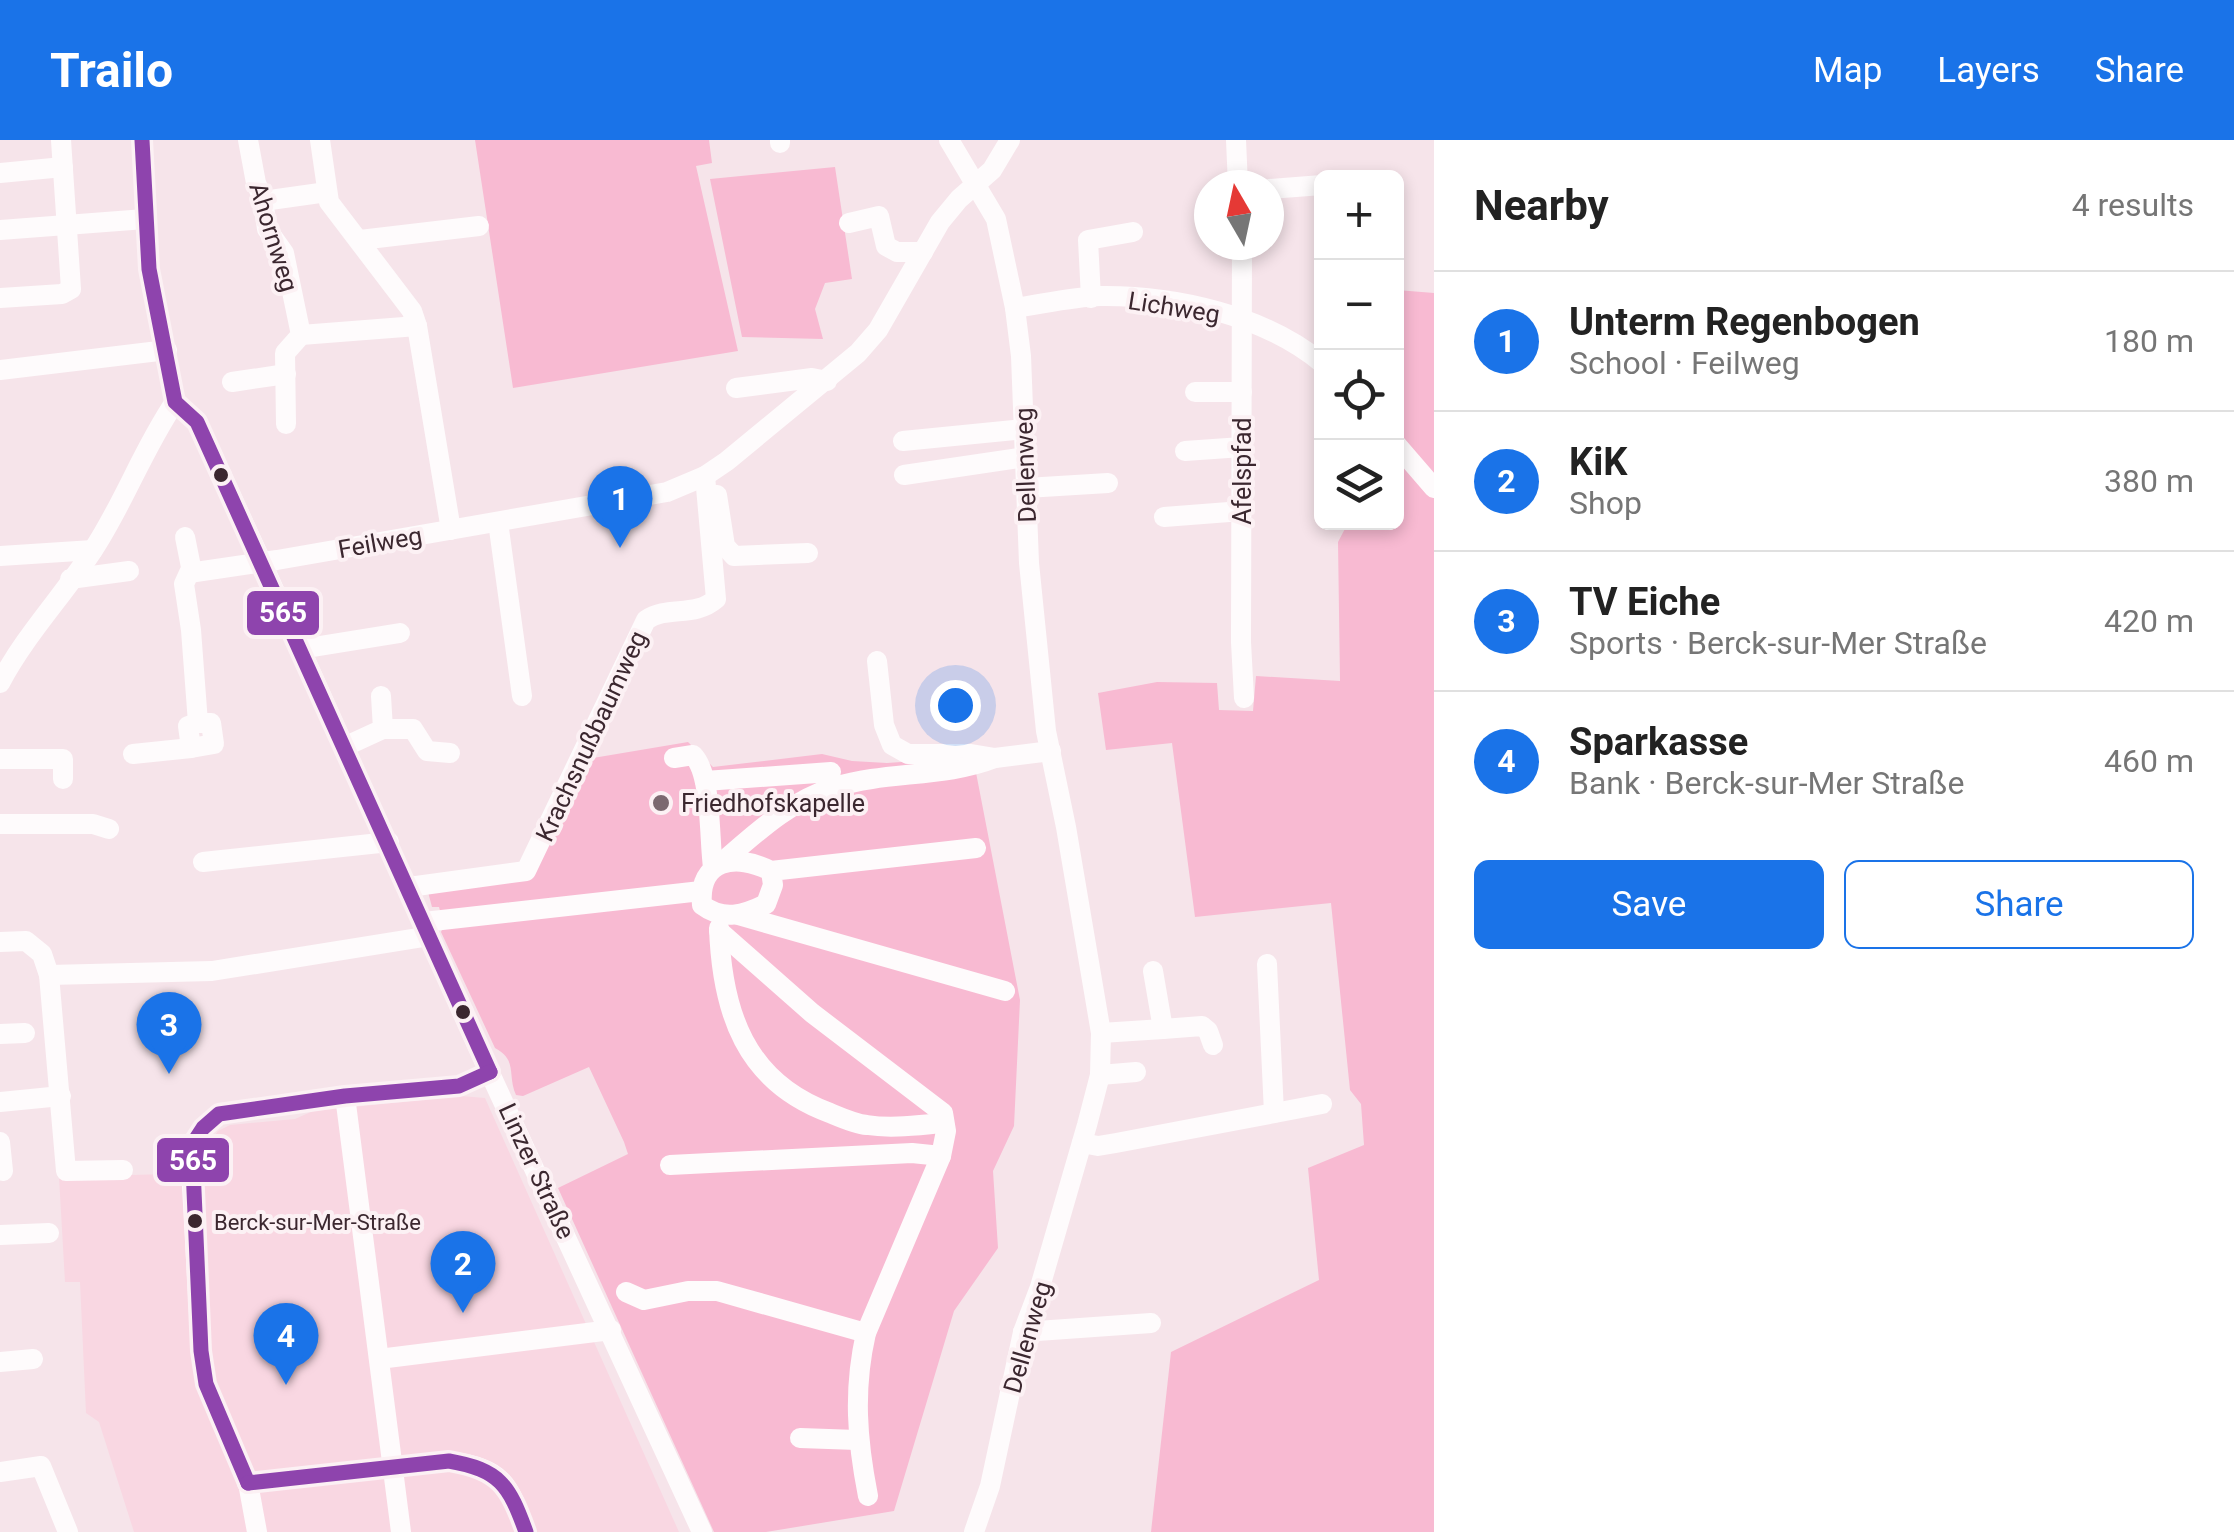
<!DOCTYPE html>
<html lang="en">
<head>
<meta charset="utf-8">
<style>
	:root { --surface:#fff; --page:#f2f2f2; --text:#222; --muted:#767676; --line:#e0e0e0; --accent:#1a73e8 }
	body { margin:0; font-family:Roboto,sans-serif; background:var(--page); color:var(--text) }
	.controls { position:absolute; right:30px; top:30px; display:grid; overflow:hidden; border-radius:15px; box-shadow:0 5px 15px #0003 }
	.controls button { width:90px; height:90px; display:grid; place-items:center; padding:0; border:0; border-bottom:2px solid var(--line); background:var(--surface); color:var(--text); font:50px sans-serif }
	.compass { position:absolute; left:1194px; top:30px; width:90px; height:90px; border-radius:50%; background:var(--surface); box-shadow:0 5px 15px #0003; rotate:351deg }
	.you { position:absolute; left:955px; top:565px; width:35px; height:35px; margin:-25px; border:8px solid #fff; border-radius:50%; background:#1a73e8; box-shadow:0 0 0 15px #1a73e833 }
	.badge { display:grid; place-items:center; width:65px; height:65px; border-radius:50%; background:var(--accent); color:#fff; font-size:32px; font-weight:700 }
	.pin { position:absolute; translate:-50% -82px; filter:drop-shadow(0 2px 5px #0008) }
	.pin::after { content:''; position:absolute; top:52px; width:35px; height:30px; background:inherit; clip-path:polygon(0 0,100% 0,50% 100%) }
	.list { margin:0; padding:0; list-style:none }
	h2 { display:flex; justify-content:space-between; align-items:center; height:130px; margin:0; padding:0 40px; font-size:42px }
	h2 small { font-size:32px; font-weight:400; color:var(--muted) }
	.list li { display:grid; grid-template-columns:65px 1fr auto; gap:30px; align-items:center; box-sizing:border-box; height:140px; padding:0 40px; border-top:2px solid var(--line) }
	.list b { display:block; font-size:38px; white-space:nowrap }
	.list p { margin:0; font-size:32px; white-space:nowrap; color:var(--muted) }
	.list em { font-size:32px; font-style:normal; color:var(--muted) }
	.actions { display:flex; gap:20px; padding:30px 40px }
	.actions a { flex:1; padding:22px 0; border:2px solid var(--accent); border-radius:15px; text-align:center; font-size:35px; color:var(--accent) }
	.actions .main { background:var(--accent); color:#fff }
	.icon { flex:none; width:55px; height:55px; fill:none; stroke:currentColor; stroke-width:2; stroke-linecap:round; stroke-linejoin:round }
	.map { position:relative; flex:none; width:1434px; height:1392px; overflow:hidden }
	header { display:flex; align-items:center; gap:60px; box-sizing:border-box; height:140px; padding:0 50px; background:var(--accent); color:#fff }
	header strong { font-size:48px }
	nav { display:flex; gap:55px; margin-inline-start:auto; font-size:35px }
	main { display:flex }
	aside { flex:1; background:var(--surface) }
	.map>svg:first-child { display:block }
</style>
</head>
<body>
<header>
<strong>Trailo</strong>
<nav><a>Map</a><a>Layers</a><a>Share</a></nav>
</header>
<main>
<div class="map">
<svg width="1434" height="1392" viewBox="0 0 1434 1392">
	<rect width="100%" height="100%" fill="#f6e4ea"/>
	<!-- built -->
	<path fill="#f9d7e2" d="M461,956l24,2 194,434h-545l-35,-110 -13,-9 -6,-131h-15l-6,-105 145,-4 6,-31 8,-11 12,-6 65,-6 18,-8z"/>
	<!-- green -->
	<g fill="#f8bad2">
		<path d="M475,0h234l3,23 -16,3 42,185 -225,37z"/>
		<path d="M835,27l17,112 -27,4 -10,26 8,30 -81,-2 -32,-158z"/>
		<path d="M1397,150l37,3v1239h-283l20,-180 148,-72 -11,-112 56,-23 -3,-41 -11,-14 -19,-187 -136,14 -23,-174 -66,7 -8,-57 59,-11 60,1 2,27 34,1 3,-35 84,5 -2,-139 10,-19 48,-1z"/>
		<path d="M688,602l25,25 109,-13 30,7 35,2 86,-6 47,243 -6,126 -21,45 5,77 -44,63 -60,200 -128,21h-52l-156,-344 70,-34 -4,-12 -35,-75 -66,29 -7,-1c-9,-20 2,-35 -21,-47l-54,-116 3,-7 -5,-18h-7l-4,-15 102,-14 63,-120z"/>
	</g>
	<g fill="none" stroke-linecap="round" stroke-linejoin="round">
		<!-- minor -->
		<g stroke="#fefbfc" stroke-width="20">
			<path d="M142,0l7,129 26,133 22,20 65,141 220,493 220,476"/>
			<path d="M248,0l8,43 7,16 4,30 17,24 17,82 116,-9"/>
			<path d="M320,0l9,62 83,109 5,15 34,204"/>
			<path d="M780,0v3"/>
			<path d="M949,0l47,79 19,89 6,48 8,207 17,168 20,96 35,206 -1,42 -13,50 -47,162 -17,45 -33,154 -16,46"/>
			<path d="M1236,0l2,45"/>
			<path d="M0,33l63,-6"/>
			<path d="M1269,49l53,-4"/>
			<path d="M263,61l64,-9"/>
			<path d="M849,83l30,-7 7,30 11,6h26"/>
			<path d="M0,90l145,-11"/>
			<path d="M360,100l119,-14"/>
			<path d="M1242,105l-1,397 3,56"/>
			<path d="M0,158l62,-4 9,-5 -10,-149"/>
			<path d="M1091,158l-3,-58 45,-8"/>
			<path d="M1015,168c28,-4 57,-11 85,-12 74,-1 164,19 222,67"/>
			<path d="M0,230l167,-20"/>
			<path d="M232,242l54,-8"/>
			<path d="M736,248l76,-10 15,3"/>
			<path d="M1195,252h47"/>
			<path d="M286,284l-1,-71 16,-18"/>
			<path d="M903,301l121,-12"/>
			<path d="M1396,304l38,44"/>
			<path d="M1185,311l57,-4"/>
			<path d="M904,335l121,-18"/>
			<path d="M1026,348l82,-5"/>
			<path d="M717,355l8,51 9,10 74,-3"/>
			<path d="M1164,377l78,-6"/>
			<path d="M498,382l24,174"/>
			<path d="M185,397l7,35"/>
			<path d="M0,416l93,-6"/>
			<path d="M70,439l59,-8"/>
			<path d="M301,509l99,-16"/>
			<path d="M877,521l7,64 8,20 16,9h63l24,4 56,-7"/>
			<path d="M0,543c26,-49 63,-87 93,-133 31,-47 50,-101 82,-148"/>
			<path d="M198,583l-7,-93 -7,-46 5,-11 88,-13 390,-68 38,-16 22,-15 131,-108 20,-23 62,-108 19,-23 33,-29 18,-30"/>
			<path d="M198,583h13l3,21 -23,4 -3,-22z"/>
			<path d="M383,589h30l14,22 23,2"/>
			<path d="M346,606l37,-17 -2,-33"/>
			<path d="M133,614l58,-6"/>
			<path d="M674,618l19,-3c19,19 16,84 20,112"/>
			<path d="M0,619h63v20"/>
			<path d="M705,641l126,-9"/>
			<path d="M0,684h93l16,5"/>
			<path d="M203,722l186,-20"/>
			<path d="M720,724c36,-31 69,-63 115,-77 52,-16 109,-9 160,-29"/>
			<path d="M771,731l2,14 -7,19c-22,11 -43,17 -64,1 -4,-46 34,-52 69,-34l205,-23"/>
			<path d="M409,747l117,-16 120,-251c22,-15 48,-2 70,-21l-11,-123"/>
			<path d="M738,775l267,76"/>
			<path d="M424,782l277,-31"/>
			<path d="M719,788c3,84 26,154 111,185 12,5 25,11 37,12 25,4 52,0 77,-2"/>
			<path d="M719,791l93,82 131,100 3,18 -5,25 -75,177c-13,57 -9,107 2,163"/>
			<path d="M0,802l26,-1 16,13 7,21 17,196 57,-1"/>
			<path d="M1267,824l7,149"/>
			<path d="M49,835l163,-4 218,-35"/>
			<path d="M1163,889l39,-3 6,5 5,14"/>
			<path d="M1101,893l62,-4 -10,-58"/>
			<path d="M0,894l25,-1"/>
			<path d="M1100,935l36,-3"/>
			<path d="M345,956l56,436"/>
			<path d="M0,962l61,-6"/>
			<path d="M0,1002l3,29"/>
			<path d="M1082,1003l16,3 18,-3 206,-39"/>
			<path d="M670,1025l242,-12 29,3"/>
			<path d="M0,1095l49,-2"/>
			<path d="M626,1152l18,8 44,-9h29l149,42"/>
			<path d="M1023,1192l128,-9"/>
			<path d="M379,1219l232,-29"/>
			<path d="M0,1222l33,-3"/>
			<path d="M800,1298l57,2"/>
			<path d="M0,1332l41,-6 27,66"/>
			<path d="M248,1343l201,-22c55,8 59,22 77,71"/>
			<path d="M257,1392l-9,-49 -42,-99 -5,-33 -10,-183 1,-23 11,-17 16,-14 126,-18 114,-10 31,-14"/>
		</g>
		<defs>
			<g id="bus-1">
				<path d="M142,0l7,129 26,133 22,20 293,650"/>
				<path d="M248,1343l-42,-99 -5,-33 -9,-206 11,-17 16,-14 126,-18 114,-10 31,-14"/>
				<path d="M248,1343l201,-22c51,9 60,24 77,71"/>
			</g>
		</defs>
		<!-- bus-1 casing -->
		<use href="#bus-1" stroke="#fcf1f4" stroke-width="22"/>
		<!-- bus-1 -->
		<use href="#bus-1" stroke="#8e44ad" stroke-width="15"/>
	</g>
	<!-- markers -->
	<g fill="#3b272f" stroke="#fcf1f4" stroke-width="4">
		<circle cx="221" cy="335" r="9"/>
		<circle cx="463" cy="872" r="9"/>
		<circle cx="195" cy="1081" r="9"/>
	</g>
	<circle fill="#7c6970" stroke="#fcf1f4" stroke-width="4" cx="661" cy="663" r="10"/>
	<g text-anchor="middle" stroke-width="8" stroke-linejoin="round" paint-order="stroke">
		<!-- bus labels -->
		<g font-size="22" fill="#3b272f" stroke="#fcf1f4" text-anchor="start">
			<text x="214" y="1090">Berck-sur-Mer-Straße</text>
		</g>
		<!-- street labels -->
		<g font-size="25" fill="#3b272f" stroke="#fcf1f4">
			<text transform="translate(274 97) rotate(73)" y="9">Ahornweg</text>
			<text transform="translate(1174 167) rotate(9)" y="9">Lichweg</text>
			<text transform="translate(1025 325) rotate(-92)" y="9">Dellenweg</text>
			<text transform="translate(1242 331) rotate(-90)" y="9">Afelspfad</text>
			<text transform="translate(380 402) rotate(-10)" y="9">Feilweg</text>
			<text transform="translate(591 596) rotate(-65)" y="9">Krachsnußbaumweg</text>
			<text transform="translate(537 1031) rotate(65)" y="9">Linzer Straße</text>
			<text transform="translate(1027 1197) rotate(-74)" y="9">Dellenweg</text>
		</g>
		<!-- poi labels -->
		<g font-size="25" fill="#3b272f" stroke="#fcf1f4" text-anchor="start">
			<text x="681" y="672">Friedhofskapelle</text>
		</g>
	</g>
	<g stroke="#fcf1f4" stroke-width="4">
		<rect x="245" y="449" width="76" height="48" rx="10" fill="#8e44ad"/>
		<rect x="155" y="996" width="76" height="48" rx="10" fill="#8e44ad"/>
	</g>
	<g font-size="28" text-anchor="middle" font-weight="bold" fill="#fff">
		<text x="283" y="482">565</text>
		<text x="193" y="1030">565</text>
	</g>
</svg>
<div class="controls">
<button>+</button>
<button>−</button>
<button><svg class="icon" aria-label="locate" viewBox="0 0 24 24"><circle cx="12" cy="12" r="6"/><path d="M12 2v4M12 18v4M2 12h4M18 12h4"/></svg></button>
<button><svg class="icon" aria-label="layers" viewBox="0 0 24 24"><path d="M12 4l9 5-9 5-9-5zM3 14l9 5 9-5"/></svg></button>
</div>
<svg class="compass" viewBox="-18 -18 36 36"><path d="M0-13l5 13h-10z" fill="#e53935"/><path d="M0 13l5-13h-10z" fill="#767676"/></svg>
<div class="you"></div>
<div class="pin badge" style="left:620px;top:408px">1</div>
<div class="pin badge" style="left:463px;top:1173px">2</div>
<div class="pin badge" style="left:169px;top:934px">3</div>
<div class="pin badge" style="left:286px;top:1245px">4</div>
</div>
<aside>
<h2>Nearby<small>4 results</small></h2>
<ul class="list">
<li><span class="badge">1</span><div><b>Unterm Regenbogen</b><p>School · Feilweg</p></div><em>180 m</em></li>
<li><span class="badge">2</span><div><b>KiK</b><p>Shop</p></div><em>380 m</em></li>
<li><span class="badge">3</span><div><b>TV Eiche</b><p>Sports · Berck-sur-Mer Straße</p></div><em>420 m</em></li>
<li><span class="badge">4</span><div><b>Sparkasse</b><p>Bank · Berck-sur-Mer Straße</p></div><em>460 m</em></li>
</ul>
<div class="actions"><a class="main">Save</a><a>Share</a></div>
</aside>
</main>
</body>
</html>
